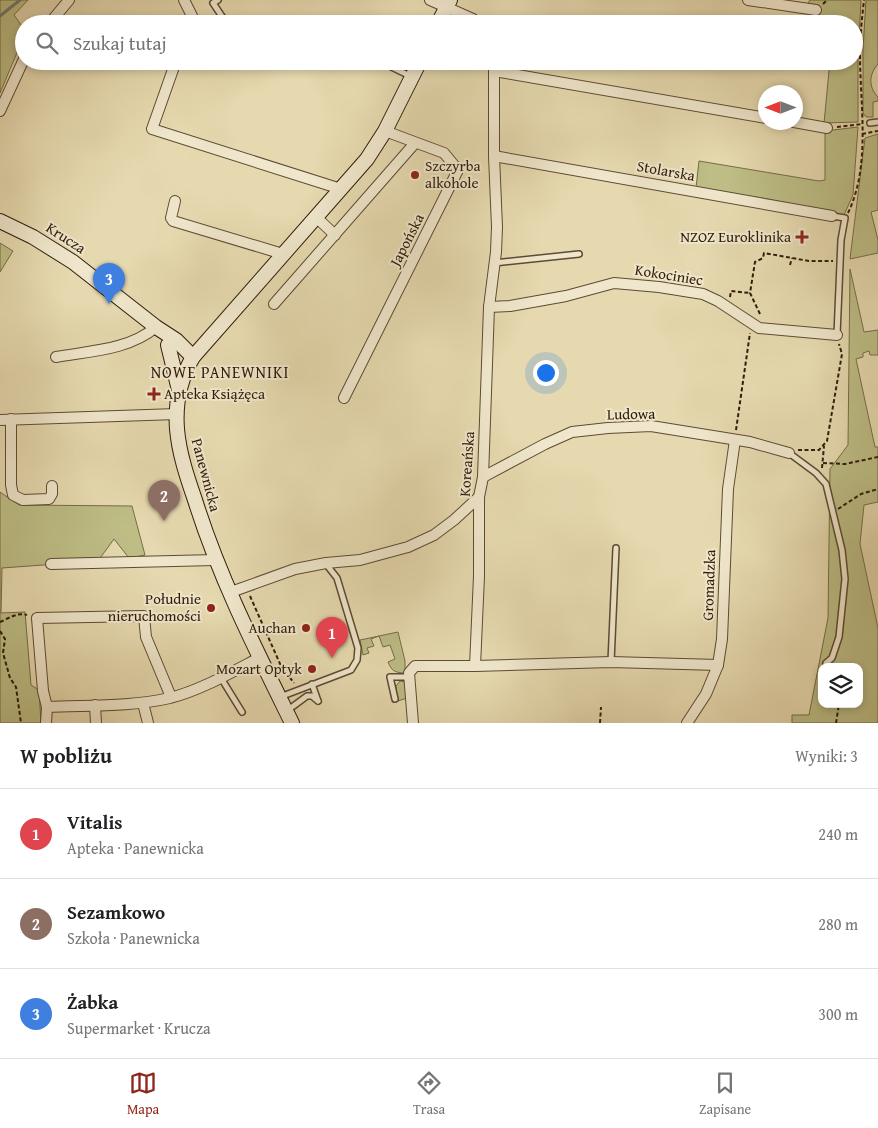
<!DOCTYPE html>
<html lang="pl">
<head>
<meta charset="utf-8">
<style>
	:root { --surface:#fff; --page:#f2f2f2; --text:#202124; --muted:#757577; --line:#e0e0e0; --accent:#8f2418 }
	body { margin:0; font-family:"Gentium Book Plus",serif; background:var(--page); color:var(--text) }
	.controls { position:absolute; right:15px; bottom:15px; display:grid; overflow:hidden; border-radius:10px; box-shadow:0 2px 8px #0003 }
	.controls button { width:45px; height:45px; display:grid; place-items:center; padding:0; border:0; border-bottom:1px solid var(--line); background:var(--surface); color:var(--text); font:25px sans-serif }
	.compass { position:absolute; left:758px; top:85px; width:45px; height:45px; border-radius:50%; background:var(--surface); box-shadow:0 2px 8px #0003; rotate:270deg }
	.you { position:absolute; left:545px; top:372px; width:18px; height:18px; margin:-12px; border:4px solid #fff; border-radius:50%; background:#1a73e8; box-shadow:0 0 0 8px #1a73e833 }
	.badge { display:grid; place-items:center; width:32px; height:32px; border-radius:50%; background:var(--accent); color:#fff; font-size:16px; font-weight:700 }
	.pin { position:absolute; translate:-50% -41px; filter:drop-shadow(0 1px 2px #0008) }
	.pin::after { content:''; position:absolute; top:26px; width:18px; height:15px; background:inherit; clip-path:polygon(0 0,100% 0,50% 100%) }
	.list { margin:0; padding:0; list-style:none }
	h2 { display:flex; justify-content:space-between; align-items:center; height:65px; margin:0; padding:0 20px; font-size:21px }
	h2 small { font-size:16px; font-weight:400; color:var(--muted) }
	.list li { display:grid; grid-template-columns:32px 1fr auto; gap:15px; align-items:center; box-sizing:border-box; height:90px; padding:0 20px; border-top:1px solid var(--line) }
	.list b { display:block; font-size:19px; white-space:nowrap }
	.list p { margin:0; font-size:16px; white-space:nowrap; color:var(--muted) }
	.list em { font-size:16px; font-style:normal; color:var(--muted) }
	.icon { flex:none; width:28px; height:28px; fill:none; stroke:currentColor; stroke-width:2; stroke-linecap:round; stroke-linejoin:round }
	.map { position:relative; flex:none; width:878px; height:723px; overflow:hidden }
	.search { position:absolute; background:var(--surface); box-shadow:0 2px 8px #0003; left:15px; right:15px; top:15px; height:55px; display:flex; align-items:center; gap:12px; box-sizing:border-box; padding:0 18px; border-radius:28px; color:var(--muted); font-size:19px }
	.sheet { height:335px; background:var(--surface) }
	nav { display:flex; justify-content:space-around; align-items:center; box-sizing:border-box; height:70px; border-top:1px solid var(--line); background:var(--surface); font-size:14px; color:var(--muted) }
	nav a { display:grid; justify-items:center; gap:2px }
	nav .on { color:var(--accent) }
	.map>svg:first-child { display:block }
</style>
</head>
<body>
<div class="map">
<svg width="878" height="723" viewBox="0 0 878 723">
	<rect width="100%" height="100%" fill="#e6d9af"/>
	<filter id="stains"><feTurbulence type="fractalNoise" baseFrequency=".004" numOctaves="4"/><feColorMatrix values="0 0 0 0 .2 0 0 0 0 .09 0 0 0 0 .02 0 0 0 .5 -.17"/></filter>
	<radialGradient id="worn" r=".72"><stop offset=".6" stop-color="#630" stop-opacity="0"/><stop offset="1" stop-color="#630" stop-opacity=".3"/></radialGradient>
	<!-- green -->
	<g fill="#bdbd85" stroke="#766c47" fill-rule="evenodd">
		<path d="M0,0h28l-14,15 10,14v7l-24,57z"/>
		<path d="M810,0h51l-3,60v62l-34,1 6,-62h24v-37h-37l-8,-9 -1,-12z"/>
		<path d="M866,0h12v64c-9,10 -10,23 0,33v4l-5,1v15h-7l-3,-4v-64z"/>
		<path d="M858,127l-5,68 -9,20 -76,-16 -72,-11 3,-27 120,20 6,-1v-49z"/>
		<path d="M878,134v76l-7,2 7,28v13l-28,6 15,-121z"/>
		<path d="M0,243l13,8 -13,21z"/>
		<path d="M850,269l14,63 14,-2v25h-8l-1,-4 -6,2v4l-7,2 19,88h3v55l-14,3 -4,39 18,84v95h-86v-8h17l19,-97 2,-149 18,-24zM822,667h37v37h-37z"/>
		<path d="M0,492l19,13 113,1 13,49 -16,3 -15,-19 -16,22 -96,7 -1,45 24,-1 6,73 8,5 2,33h-41z"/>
		<path d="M398,632l7,29v11l-2,1c-9,-1 -11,-2 -15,-11l7,-3 -5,-14 -7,2 -4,-11 -8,3 3,7 -7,2 2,5 -6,2 -3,-15z"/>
		<path d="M400,681l5,1 2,16 -12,4 2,-4 -1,-12z"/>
	</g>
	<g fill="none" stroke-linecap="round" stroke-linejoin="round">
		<!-- stream -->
		<path stroke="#707971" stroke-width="3" d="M0,16l20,-16"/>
		<defs>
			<g id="lane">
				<path d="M218,0l-5,3 14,21"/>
				<path d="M379,61l31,15"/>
				<path d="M870,123l8,-1"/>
				<path d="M832,216l13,2 -4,22 -4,95"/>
				<path d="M494,263l85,-9"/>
				<path d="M789,453l27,20 10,11 16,66 3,29 -6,58 -7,21 -6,5"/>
				<path d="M611,662l5,-114"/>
				<path d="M221,678l21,34"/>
				<path d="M312,684l6,17"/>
				<path d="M280,697l71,-27 6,-10 1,-12 -21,-70 -11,-14"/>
				<path d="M395,699l-5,-22h19"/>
				<path d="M288,710l19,-14h5l6,5"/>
			</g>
			<g id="street">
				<path d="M184,0l8,16 -3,8"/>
				<path d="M430,0l43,19 5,5"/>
				<path d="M748,0l68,10"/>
				<path d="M49,24l20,-24"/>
				<path d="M176,61l-24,68 189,60"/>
				<path d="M494,71l272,47"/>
				<path d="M0,111l24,-52"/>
				<path d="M794,122l33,6"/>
				<path d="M494,156l338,60"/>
				<path d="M175,201l-4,17 2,3 110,33"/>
				<path d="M316,217l19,18"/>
				<path d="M274,304l141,-161"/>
				<path d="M489,307l21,-1 56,-10 48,-13 45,4 44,7 15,7 41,27 78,7"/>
				<path d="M56,357c34,-6 73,-7 100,-30"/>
				<path d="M344,398l114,-228 -14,-17 -59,-22"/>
				<path d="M11,419v66l2,10 10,5 26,-1 3,-5v-8"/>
				<path d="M0,420l177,-6"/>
				<path d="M483,477l62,-33 27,-12 36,-4 43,-2 99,16 39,11"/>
				<path d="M51,564l164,-4"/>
				<path d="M231,592l64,-23 31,-6 34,-3 48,-13 26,-12 20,-15 25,-23"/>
				<path d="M475,666l4,-90v-79l4,-20 6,-170 7,-55 1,-25 -3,-71v-95"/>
				<path d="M143,703l5,20"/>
				<path d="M95,705l1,18"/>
				<path d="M47,707c40,-2 83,0 123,-9 31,-8 62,-26 91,-41"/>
				<path d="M46,723l1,-16 -4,-16 -6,-73 107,-2 2,21 25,60"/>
				<path d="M413,723l-4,-50 6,-7h60l136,-4 107,3"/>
				<path d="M687,723l19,-29 12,-29 4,-26 6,-150 7,-49"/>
			</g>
			<g id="secondary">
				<path d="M438,24l12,-24"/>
				<path d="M0,221l33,16 40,25 83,65 20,13 17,17"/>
				<path d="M168,345l11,45"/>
				<path d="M292,723c-36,-73 -73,-146 -97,-223 -8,-23 -16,-47 -18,-71 -2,-26 3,-50 16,-72l174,-198 18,-28 35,-70"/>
			</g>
		</defs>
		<!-- lane casing -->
		<use href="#lane" stroke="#5d4b32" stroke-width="8"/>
		<!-- street casing -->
		<use href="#street" stroke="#5d4b32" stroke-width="12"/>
		<!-- secondary casing -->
		<use href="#secondary" stroke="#2f1c09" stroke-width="16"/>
		<!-- path -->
		<g stroke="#2f1c09" stroke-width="2" stroke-dasharray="4 2.5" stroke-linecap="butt">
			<path d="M823,4l4,-4"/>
			<path d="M822,16l7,8"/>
			<path d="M854,47l6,6"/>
			<path d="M837,127l25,-3"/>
			<path d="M862,134l16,-3"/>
			<path d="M848,213c23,-48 12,-107 12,-159 0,-18 2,-36 4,-54"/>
			<path d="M790,265l2,-7"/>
			<path d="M730,297l1,-6 19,2"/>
			<path d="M760,314l-10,-21 5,-31 8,-4 1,-5 45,8h24"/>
			<path d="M736,430l14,-97"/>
			<path d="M798,450h21l8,-9 15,-87 -3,-10"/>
			<path d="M823,463l22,1 33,-7"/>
			<path d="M822,468l2,-22"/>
			<path d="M838,509l23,-15 17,-5"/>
			<path d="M250,596l31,70 13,17"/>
			<path d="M0,622c9,-4 18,-10 27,-7"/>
			<path d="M0,631l5,8 -2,14 7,25 6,9 5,36"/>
			<path d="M600,723l1,-16"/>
			<path d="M836,723l3,-19"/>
		</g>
		<!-- lane -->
		<use href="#lane" stroke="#efe6cb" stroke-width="5"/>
		<!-- street -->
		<use href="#street" stroke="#efe6cb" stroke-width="10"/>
		<!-- secondary -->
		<use href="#secondary" stroke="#efe6cb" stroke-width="14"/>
	</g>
	<!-- markers -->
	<g fill="#8f2418" stroke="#efe6cb" stroke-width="2">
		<circle cx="415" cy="175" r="5"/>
		<path d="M799.5 229.5h5v5h5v5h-5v5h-5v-5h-5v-5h5z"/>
		<path d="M151.5 386.5h5v5h5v5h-5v5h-5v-5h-5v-5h5z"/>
		<circle cx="211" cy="608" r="5"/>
		<circle cx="306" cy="628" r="5"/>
		<circle cx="312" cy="669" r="5"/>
	</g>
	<g text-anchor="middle" stroke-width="4" stroke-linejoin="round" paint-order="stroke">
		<!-- poi labels -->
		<g font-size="15" fill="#2f1c09" stroke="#efe6cb" text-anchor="end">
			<text x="425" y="171" text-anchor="start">Szczyrba<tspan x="425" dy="17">alkohole</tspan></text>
			<text x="791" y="242">NZOZ Euroklinika</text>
			<text x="164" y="399" text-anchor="start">Apteka Książęca</text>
			<text x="201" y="604">Południe<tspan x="201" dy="17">nieruchomości</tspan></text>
			<text x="296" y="633">Auchan</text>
			<text x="302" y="674">Mozart Optyk</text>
		</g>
		<!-- street labels -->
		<g font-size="15" fill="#2f1c09" stroke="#efe6cb">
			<text transform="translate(666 171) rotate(10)" y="5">Stolarska</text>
			<text transform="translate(66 238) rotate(33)" y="5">Krucza</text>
			<text transform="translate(407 240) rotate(-63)" y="5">Japońska</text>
			<text transform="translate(669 275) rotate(9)" y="5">Kokociniec</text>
			<text transform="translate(631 414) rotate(-1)" y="5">Ludowa</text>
			<text transform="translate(467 464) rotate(-86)" y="5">Koreańska</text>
			<text transform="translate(206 475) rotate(75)" y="5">Panewnicka</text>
			<text transform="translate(709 585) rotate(-88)" y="5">Gromadzka</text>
		</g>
		<!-- neighbourhood labels -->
		<g font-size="16" letter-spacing="1" fill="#2f1c09" stroke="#efe6cb">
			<text x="220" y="378">NOWE PANEWNIKI</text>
		</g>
	</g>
	<rect width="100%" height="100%" filter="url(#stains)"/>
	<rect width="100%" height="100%" fill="url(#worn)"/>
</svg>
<div class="controls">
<button><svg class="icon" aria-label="layers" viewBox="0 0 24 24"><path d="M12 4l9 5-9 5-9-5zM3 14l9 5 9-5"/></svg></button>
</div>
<svg class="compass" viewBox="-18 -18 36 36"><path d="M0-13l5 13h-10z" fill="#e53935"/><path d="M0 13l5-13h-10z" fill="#757577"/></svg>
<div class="you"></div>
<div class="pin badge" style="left:332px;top:658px;background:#e0444e">1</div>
<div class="pin badge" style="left:164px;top:521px;background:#8d6e63">2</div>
<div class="pin badge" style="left:109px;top:304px;background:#3f7fe0">3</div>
<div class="search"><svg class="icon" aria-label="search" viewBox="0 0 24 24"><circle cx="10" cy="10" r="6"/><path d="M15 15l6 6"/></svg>Szukaj tutaj</div>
</div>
<section class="sheet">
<h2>W pobliżu<small>Wyniki: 3</small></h2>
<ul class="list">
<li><span class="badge" style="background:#e0444e">1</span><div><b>Vitalis</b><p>Apteka · Panewnicka</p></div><em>240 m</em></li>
<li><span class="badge" style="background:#8d6e63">2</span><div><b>Sezamkowo</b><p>Szkoła · Panewnicka</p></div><em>280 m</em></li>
<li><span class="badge" style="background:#3f7fe0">3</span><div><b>Żabka</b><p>Supermarket · Krucza</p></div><em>300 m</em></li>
</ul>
</section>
<nav>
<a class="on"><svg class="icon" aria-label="map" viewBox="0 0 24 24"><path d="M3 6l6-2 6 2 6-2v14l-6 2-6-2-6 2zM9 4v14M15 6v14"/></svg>Mapa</a>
<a><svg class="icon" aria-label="directions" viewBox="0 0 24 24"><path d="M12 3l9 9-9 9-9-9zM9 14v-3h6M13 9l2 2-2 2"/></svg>Trasa</a>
<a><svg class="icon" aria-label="saved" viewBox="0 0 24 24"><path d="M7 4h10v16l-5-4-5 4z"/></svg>Zapisane</a>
</nav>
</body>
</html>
